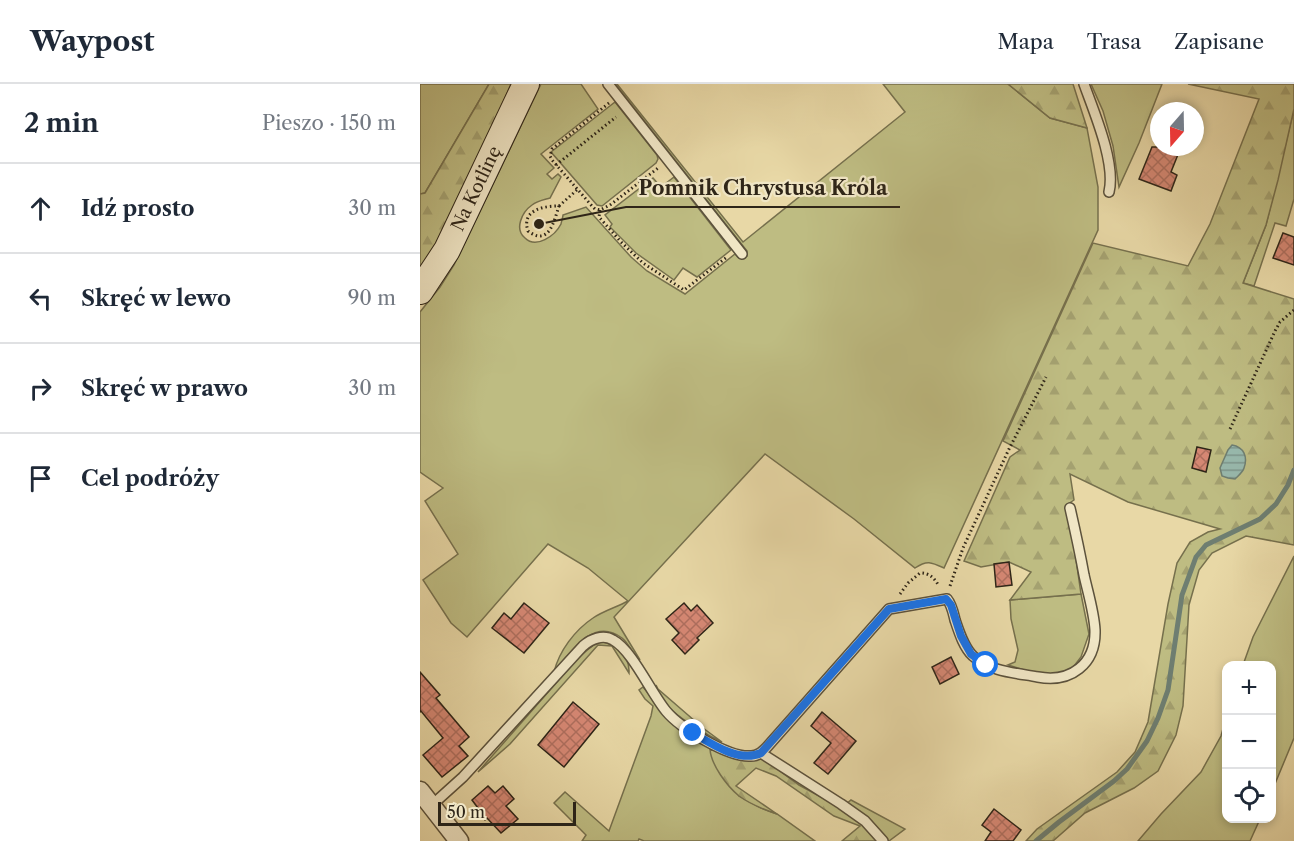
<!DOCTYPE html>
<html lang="pl">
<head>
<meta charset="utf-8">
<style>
	:root { --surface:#fff; --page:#f6f6f7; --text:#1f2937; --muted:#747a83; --line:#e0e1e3 }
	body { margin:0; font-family:"Libre Caslon Text",serif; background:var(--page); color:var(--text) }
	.controls { position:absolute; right:18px; bottom:18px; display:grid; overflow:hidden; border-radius:12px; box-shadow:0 3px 9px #0003 }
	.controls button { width:54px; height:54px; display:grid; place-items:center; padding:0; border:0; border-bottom:2px solid var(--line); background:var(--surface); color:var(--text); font:30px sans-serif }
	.compass { position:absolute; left:730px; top:18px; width:54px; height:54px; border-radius:50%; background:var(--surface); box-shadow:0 3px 9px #0003; rotate:200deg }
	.scale { position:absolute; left:18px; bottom:15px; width:138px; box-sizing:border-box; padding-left:6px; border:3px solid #2e2518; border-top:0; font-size:16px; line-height:21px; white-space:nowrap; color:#2e2518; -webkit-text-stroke:4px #f0e6c5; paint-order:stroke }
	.stop { position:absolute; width:18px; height:18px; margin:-14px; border:4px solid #1a73e8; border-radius:50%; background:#fff }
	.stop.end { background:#1a73e8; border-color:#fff; box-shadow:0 2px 6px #0008 }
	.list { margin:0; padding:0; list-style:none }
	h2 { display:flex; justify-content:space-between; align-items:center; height:78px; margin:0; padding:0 24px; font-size:26px }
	h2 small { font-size:20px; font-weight:400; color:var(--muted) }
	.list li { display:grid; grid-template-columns:39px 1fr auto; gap:18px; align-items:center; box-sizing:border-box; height:90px; padding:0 24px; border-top:2px solid var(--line) }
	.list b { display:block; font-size:22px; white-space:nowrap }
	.list em { font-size:20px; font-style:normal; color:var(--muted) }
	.icon { flex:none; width:33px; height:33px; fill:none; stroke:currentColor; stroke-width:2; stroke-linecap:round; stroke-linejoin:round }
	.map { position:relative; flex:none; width:874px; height:757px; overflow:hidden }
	header { display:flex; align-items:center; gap:36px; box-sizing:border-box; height:84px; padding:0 30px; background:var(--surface); border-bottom:2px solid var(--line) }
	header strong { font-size:28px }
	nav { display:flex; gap:33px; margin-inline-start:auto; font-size:21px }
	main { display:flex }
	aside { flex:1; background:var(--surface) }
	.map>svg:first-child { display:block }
</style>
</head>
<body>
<header>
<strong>Waypost</strong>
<nav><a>Mapa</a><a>Trasa</a><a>Zapisane</a></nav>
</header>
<main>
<aside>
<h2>2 min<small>Pieszo · 150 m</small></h2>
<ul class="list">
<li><svg class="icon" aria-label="ahead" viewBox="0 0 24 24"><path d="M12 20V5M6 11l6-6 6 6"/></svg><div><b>Idź prosto</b></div><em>30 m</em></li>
<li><svg class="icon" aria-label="left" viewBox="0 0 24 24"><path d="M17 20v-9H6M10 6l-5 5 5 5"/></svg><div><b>Skręć w lewo</b></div><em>90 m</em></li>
<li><svg class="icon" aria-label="right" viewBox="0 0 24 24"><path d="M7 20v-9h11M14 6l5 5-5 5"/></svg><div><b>Skręć w prawo</b></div><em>30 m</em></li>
<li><svg class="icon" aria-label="arrive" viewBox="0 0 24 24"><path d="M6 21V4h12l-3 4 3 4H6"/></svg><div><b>Cel podróży</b></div></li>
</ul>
</aside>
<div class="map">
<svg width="874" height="757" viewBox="0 0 874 757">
	<defs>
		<pattern id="forest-firs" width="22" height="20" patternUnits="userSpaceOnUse" patternTransform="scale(1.5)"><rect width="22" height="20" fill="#bebc82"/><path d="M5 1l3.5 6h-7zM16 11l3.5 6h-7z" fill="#a4a170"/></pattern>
		<pattern id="water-rules" width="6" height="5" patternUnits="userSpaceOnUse" patternTransform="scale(1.5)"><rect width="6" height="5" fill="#98b9ad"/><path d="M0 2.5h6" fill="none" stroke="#7c968c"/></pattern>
		<pattern id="building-cross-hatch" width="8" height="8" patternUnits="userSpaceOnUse" patternTransform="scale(1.5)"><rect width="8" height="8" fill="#d58773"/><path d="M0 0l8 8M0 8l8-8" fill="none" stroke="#ad6e5d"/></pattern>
	</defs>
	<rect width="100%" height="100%" fill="#e8d8a6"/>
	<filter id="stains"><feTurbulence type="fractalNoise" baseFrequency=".00333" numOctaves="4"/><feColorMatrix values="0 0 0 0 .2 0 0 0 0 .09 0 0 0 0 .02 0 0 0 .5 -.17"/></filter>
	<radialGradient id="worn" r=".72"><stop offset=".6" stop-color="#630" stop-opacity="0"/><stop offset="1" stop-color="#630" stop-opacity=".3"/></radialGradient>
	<!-- green -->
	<g fill="#bebc82" stroke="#76704d" stroke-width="1.5">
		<path d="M0,0h69l-64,109 -5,1z"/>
		<path d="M121,0h40l17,25 -57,45 13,14 -7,6 5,5 6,-5 3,3 -11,21c-7,2 -13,3 -18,7 -10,7 -18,24 -7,33 11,11 30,-2 36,-14 0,-1 2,-7 2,-9l23,-8 45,50 16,14 38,23 50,-40 4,4 8,-2v-5l-132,-167h2l126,158 162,-130 -22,-28h125l42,34 37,10 11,59v43l-154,338c-13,-6 -17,-8 -29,0l-61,-49 -89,-65 -151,163 26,43c-8,-5 -10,-16 -18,-22 -29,-22 -51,14 -68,34 5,-21 21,-42 39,-54 10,-7 24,-11 35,-17l-40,-33 -40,-24 -81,93 -16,-14 -28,-43 35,-26 -33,-53 18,-13 -23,-16v-160l20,-25 14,-22z"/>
		<path d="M671,0h71l-23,59 -20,44 -6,-41 -10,-35z"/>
		<path d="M195,18l42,53 1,4 -2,4 -54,43 -5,-1 -46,-53z"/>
		<path d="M874,25v90l-8,27 -11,-3 -21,63 -11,-3 23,-58z"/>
		<path d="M254,93l57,73 -34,27 -14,-9 -9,12 -38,-27 -26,-26 2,-3 -7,-9 48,-37 8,9z"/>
		<path d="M874,472v182l-22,53v-125l-29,-1 10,-28z"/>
		<path d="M661,510l8,40 -8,23 -10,13 -27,6 -36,-11 7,-3 3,-12 -7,-31 -1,-19z"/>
		<path d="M178,557c17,2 32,13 31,32l-17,-27 -14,-1 -88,99 -32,28 100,-114z"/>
		<path d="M236,601l2,4 45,39 19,14c-19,-9 -64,-34 -66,-57z"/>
		<path d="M223,603l10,12 79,56 -21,-6 28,47 22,12 16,6 38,27h-171l-5,-2 -1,2h-56l4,-6 -32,-32 11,-11 44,39 42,-115 2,-10 -8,-7 -6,-9z"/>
		<path d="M806,634v100l34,1 -10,22h-112l23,-27 40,-42 20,-36z"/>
		<path d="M431,716l54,29 -16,12h-3l-41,-36z"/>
	</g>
	<!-- forest -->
	<g fill="url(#forest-firs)" stroke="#76704d" stroke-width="1.5">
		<path d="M69,0h22l-48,111 -43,80v-81l5,-1z"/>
		<path d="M588,0h65l14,44 -37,-10z"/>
		<path d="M768,0h106v25l-16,71 -12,45 -23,58 51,16v246l-48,-9 -34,17 -13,17 -10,35 -6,101 -7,29 -18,36 -24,17 -49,25 -32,28h-27l11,-12 80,-57 18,-20 13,-30 20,-118 9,-41 13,-21 18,-10 12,-3 -92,-27 -58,-28 4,26 -6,4 13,90 -71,6 21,-28 -22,-10 -28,5 -17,-6 46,-104 10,-7 -17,-9 90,-198 95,23 22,-42 49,-125z"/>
		<path d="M290,665l22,6 29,2 38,28 44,24 20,15 16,17h-37l18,-15 -26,-10 -58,-40 -20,-8 -20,18 41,28c-12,-4 -27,-10 -38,-18 -12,-10 -28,-31 -29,-47z"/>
	</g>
	<!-- water -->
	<path fill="url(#water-rules)" stroke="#6e7e71" stroke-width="1.5" d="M812,361c12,2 16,12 12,23 -1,4 -6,8 -9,11l-7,-1 -6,-2 -2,-8 8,-18z"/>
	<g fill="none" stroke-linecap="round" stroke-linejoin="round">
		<!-- stream -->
		<path stroke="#6e7e71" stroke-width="5" d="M616,757l23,-19 55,-41 13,-12 20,-28 11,-23 10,-28 14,-95 14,-38 10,-12 54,-26 16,-15 12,-19 6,-15"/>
	</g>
	<!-- building -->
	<g fill="url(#building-cross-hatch)" stroke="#2e2518" stroke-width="1.5">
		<path d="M732,63h29l-10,25 6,3 -6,16 -32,-12z"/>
		<path d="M863,149l11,4v28l-21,-7z"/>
		<path d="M777,363l14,3 -5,22 -14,-4z"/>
		<path d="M589,478l3,23 -16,2 -2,-23z"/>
		<path d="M104,519l25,20 -25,30 -32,-25 12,-15 7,6z"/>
		<path d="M264,519l7,8 6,-6 16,18 -16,15 2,2 -14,14 -13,-14 7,-7 -13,-14z"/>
		<path d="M531,573l8,17 -19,10 -8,-17z"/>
		<path d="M0,588l20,23 -4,3 33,39 -10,9 9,10 -26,21 -19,-22 20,-17 -22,-27 -1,1z"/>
		<path d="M153,618l26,22 -35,43 -26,-22z"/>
		<path d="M402,628l34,29 -28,33 -14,-11 17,-20 -20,-17z"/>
		<path d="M68,702l7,7 8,-7 11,13 -8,7 12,13 -17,14 -14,-15 -2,2 -9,-10 2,-2 -6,-8z"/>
		<path d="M574,725l27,21 -8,11h-28l6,-9 -9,-7z"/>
	</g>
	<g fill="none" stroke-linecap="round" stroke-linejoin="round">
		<defs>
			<g id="lane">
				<path d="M188,0l134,170"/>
				<path d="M664,0c10,28 32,79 25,108"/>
				<path d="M341,669l80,51 24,17 18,20"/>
				<path d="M12,721l31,-28 120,-131c8,-7 20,-12 30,-6 19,10 38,53 53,71 14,17 63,47 85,45 7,0 11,-4 16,-9l122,-138 58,-10c5,6 6,13 8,21 4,12 9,28 18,36 17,16 44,17 65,21 33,6 58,-13 57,-47 -1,-18 -7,-37 -11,-55 -4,-22 -9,-45 -14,-67"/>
			</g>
			<path id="street" d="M0,707l39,50"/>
			<g id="secondary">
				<path id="s1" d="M0,207l27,-41 79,-166"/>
			</g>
		</defs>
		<!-- lane casing -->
		<use href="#lane" stroke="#5c523c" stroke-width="12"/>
		<!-- street casing -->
		<use href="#street" stroke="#5c523c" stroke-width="21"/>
		<!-- secondary casing -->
		<use href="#secondary" stroke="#2e2518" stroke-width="28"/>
		<!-- path -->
		<g stroke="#2e2518" stroke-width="3" stroke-dasharray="1.5 3" stroke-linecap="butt">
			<path d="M189,19l-57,46 -2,7 2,4 40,46 3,3 5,1 10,-5 48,-37"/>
			<path d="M136,81l60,-48"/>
			<path d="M139,122c-5,15 -10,41 -31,25 -7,-21 15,-25 31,-25z"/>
			<path d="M139,122l19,-17"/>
			<path d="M180,126l-1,7 22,25 22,21 41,27 43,-33"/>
			<path d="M810,345l45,-98 5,-9 14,-12"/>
			<path d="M530,502l13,-38 46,-99 37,-72"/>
			<path d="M480,510l8,-11 12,-10c10,0 14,5 19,13"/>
		</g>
		<!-- lane -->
		<use href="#lane" stroke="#f0e6c5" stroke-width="9"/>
		<!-- street -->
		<use href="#street" stroke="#f0e6c5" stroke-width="18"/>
		<!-- secondary -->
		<use href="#secondary" stroke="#f0e6c5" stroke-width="26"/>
	</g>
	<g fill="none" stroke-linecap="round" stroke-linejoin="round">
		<!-- route -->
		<path stroke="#1a73e8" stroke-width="8" d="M273,649c19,11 46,30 68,20l128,-144 57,-10 5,6 10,31 10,18 15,11"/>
	</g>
	<g text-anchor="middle" stroke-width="4.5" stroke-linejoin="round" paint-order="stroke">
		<!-- street labels -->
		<g font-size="18" fill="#2e2518" stroke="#f0e6c5">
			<text dy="6" stroke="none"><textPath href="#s1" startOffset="117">Na Kotlinę</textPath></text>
		</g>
	</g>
	<!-- callouts -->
	<path fill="none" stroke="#2e2518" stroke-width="2" d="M119 140L206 123H480"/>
	<circle fill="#2e2518" stroke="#f0e6c5" stroke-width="2" cx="119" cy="140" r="6"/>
	<g font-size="20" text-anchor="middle" font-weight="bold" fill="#2e2518" stroke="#f0e6c5" stroke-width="4.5" stroke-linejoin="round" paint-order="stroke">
		<text x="343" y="111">Pomnik Chrystusa Króla</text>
	</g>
	<rect width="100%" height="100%" filter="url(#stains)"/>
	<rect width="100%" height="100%" fill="url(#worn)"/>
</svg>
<div class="controls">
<button>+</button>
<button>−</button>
<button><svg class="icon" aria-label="locate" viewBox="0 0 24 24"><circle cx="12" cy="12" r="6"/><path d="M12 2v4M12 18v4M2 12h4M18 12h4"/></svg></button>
</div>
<svg class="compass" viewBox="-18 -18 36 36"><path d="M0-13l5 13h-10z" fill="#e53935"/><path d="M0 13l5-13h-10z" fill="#747a83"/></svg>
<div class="scale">50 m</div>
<div class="stop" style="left:566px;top:581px"></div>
<div class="stop end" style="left:273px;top:649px"></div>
</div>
</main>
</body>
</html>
